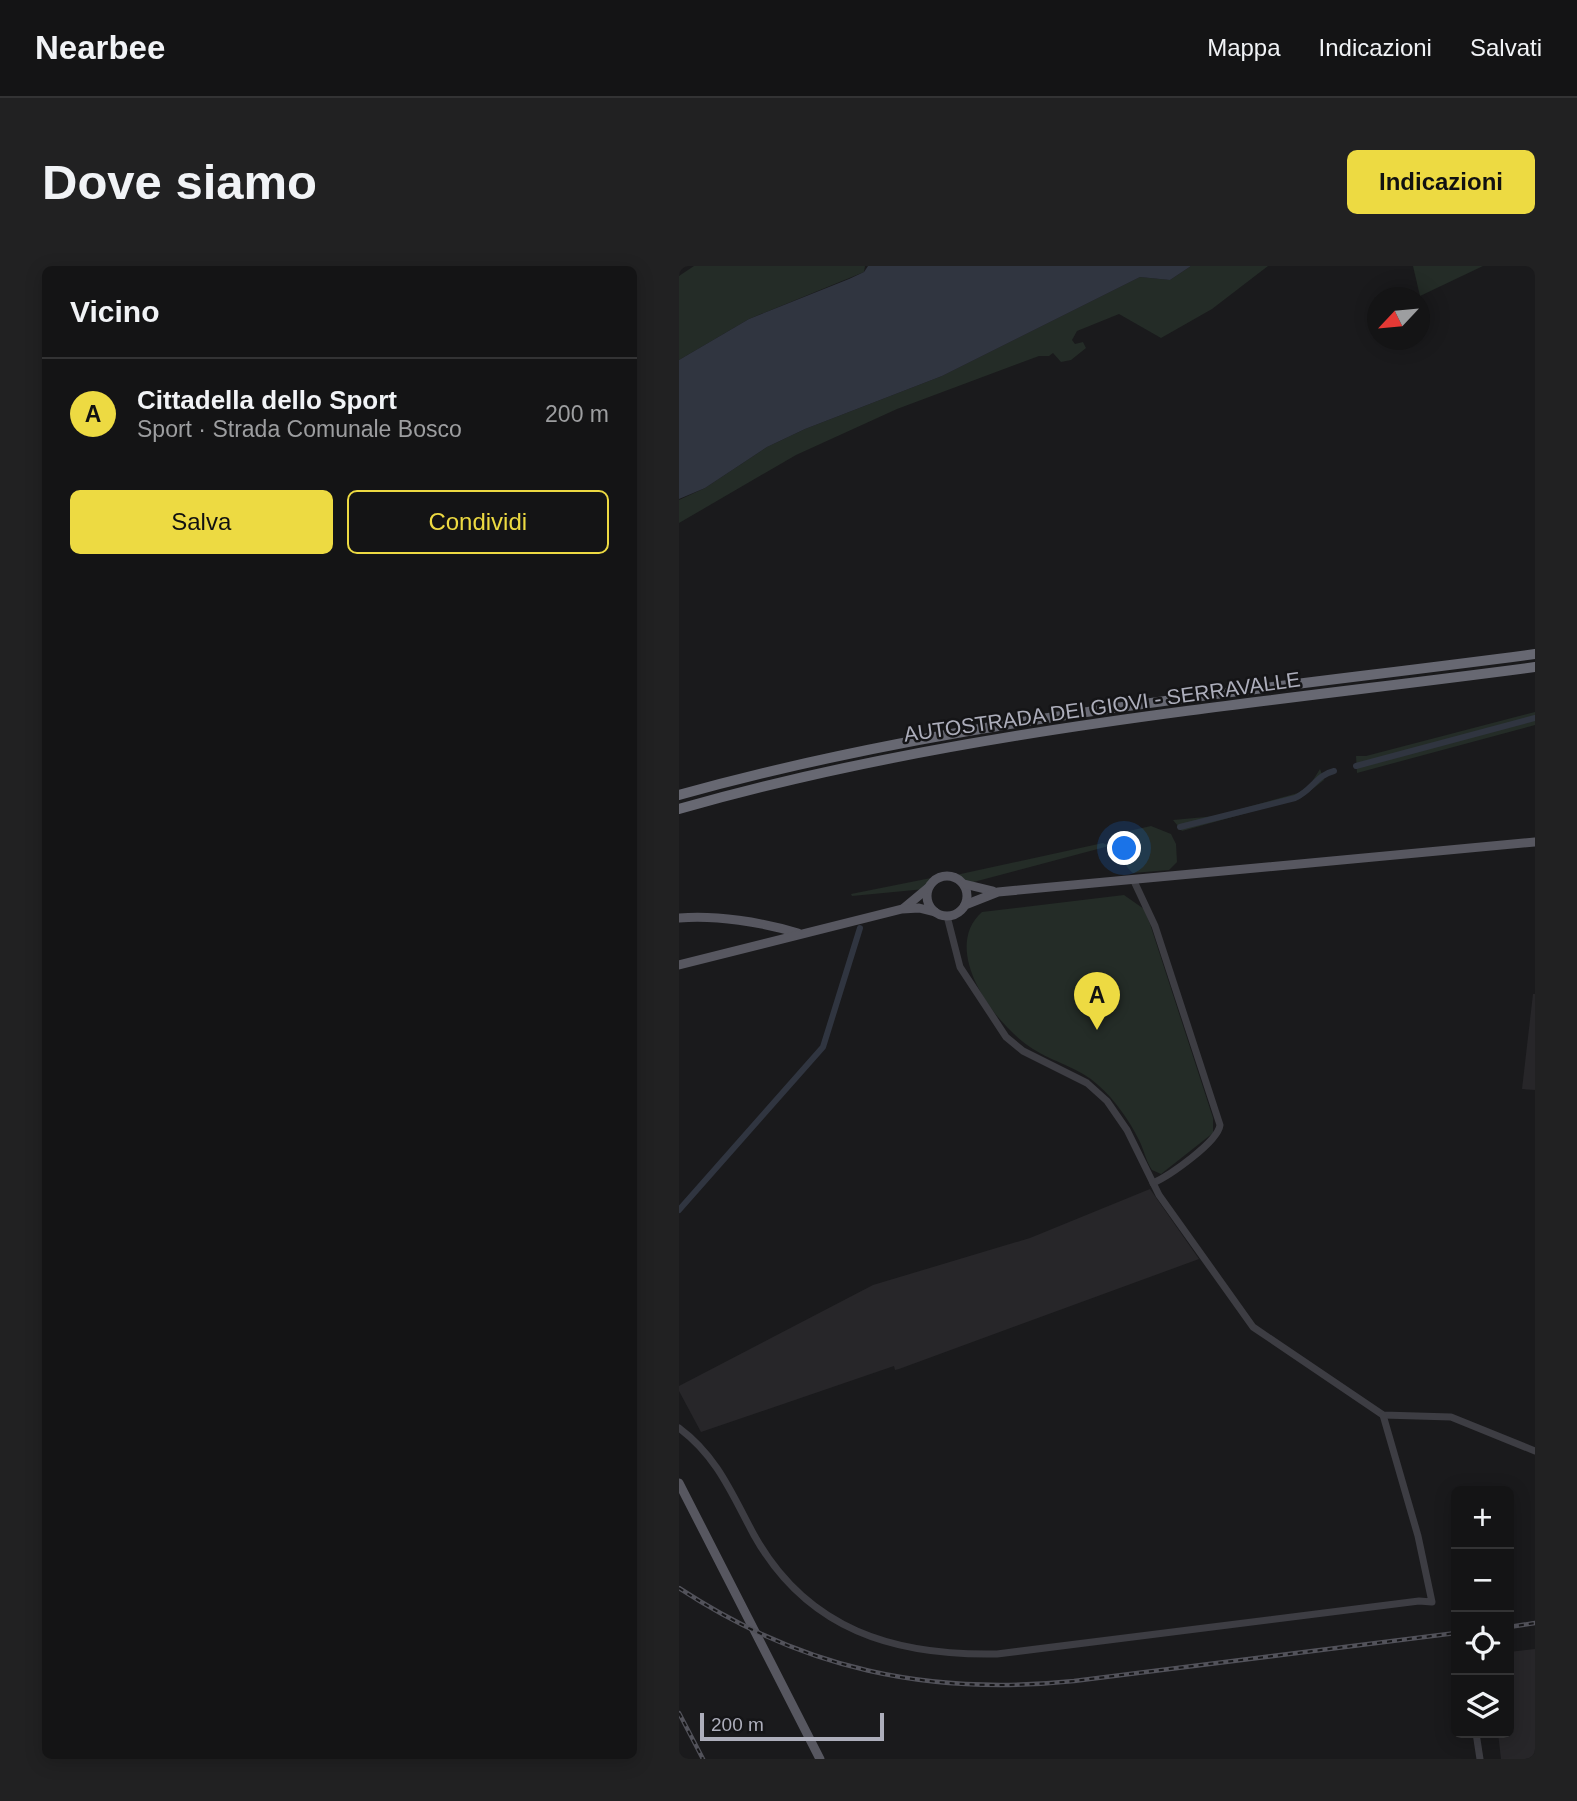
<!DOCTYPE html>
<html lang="it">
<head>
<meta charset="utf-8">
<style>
	:root { --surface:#141415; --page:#212122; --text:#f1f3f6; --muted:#9d9ea0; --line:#333334; --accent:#edda42 }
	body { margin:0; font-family:Arial,sans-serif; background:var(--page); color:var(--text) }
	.controls { position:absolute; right:21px; bottom:21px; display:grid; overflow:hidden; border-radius:10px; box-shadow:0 4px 18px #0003 }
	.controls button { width:63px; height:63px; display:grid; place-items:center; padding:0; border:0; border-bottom:2px solid var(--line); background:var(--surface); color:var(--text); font:35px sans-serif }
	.compass { position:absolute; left:688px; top:21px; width:63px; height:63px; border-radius:50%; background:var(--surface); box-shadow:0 4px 18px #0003; rotate:244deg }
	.scale { position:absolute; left:21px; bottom:18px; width:184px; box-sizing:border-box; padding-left:7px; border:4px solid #adaebb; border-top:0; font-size:19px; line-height:24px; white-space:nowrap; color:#adaebb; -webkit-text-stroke:5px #151517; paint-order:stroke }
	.you { position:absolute; left:446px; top:583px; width:24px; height:24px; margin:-18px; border:5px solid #fff; border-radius:50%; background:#1a73e8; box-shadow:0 0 0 10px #1a73e833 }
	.badge { display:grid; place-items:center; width:46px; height:46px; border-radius:50%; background:var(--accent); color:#111; font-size:23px; font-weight:700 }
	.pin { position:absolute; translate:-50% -58px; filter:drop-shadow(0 2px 4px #0008) }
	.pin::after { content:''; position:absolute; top:37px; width:24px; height:21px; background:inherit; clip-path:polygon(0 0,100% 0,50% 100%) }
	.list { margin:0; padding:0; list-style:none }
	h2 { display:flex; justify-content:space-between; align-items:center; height:91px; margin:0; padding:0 28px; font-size:30px }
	h2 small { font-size:23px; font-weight:400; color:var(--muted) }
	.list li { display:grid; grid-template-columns:46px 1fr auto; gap:21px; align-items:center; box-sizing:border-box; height:112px; padding:0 28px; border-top:2px solid var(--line) }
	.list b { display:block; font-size:26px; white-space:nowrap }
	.list p { margin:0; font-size:23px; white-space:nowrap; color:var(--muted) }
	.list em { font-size:23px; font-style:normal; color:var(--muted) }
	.actions { display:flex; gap:14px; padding:21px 28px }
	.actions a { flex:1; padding:16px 0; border:2px solid var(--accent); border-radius:10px; text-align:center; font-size:24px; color:var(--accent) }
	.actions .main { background:var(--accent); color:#111 }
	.icon { flex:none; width:38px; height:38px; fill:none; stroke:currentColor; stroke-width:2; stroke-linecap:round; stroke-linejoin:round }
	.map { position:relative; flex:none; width:856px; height:1493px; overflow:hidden; border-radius:10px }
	header { display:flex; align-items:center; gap:42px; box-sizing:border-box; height:98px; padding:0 35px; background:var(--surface); border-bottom:2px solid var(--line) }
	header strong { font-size:33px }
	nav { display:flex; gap:38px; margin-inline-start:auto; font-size:24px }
	.intro { display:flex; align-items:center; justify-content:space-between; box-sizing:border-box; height:168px; padding:0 42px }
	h1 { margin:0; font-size:49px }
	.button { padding:18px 32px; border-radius:10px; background:var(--accent); color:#111; font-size:24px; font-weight:700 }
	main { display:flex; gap:42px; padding:0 42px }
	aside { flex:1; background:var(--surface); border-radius:10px; box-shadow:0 4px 18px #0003 }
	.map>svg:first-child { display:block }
</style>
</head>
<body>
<header>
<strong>Nearbee</strong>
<nav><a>Mappa</a><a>Indicazioni</a><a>Salvati</a></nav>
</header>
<div class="intro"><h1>Dove siamo</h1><a class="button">Indicazioni</a></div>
<main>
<aside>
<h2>Vicino<small></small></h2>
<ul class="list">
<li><span class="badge">A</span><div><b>Cittadella dello Sport</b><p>Sport · Strada Comunale Bosco</p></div><em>200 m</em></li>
</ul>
<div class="actions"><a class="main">Salva</a><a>Condividi</a></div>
</aside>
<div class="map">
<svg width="856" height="1493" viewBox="0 0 856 1493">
	<rect width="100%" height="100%" fill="#1a1a1c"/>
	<!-- built -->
	<g fill="#272629">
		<path d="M854,728h2v96l-13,-1z"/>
		<path d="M471,923l49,70 -300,110 -4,1 -1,-4 -193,66 -22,-41v-5l194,-101 157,-47z"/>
		<path d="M856,1383v110h-34l-3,-26h11v-81z"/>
	</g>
	<!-- green -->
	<g fill="#242c27">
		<path d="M15,0h171l-1,6 -115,47 -70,41v-84z"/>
		<path d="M512,0h77l-56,43 -51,29 -42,-24 -42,17 -5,9 3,4 8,-2 3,6 -15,12 -10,2 -8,-9 -4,3h-10l-142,53 -101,46 -117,68v-23l26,-12 62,-41 38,-18 137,-53 198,-99 30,3z"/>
		<path d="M734,0h70l-63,30z"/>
		<path d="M856,446v13l-178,48 -1,-17h10z"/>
		<path d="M641,503l4,11 -23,18 -119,33 -9,-11 43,-4 82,-23 12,-8z"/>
		<path d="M472,560l20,8 5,10 1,18 -8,8 -36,3c-10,-7 -13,-26 -22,-38z"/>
		<path d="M424,577l6,3 -143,38 -10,-9z"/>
		<path d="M252,612l-6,11 -73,7 -1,-2z"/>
		<path d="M445,629l20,14 6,15 63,194v15l-52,41 -9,-4c-6,-9 -8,-20 -13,-30 -10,-20 -24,-40 -41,-55 -18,-17 -45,-23 -65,-36 -37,-23 -94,-99 -51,-137z"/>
	</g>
	<!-- water -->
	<path fill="#303540" d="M189,0h323l-21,14 -30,-3 -198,99 -137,53 -38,18 -62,41 -26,11v-139l70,-41 100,-40 15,-7z"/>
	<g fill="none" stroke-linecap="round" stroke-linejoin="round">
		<!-- canal -->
		<g stroke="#303540" stroke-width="6">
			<path d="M677,500l179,-48"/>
			<path d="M501,561l115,-29c17,-7 21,-23 39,-27"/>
			<path d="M0,944l144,-163 37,-119"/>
		</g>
		<!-- minor -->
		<g stroke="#3d3d43" stroke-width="7">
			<path d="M454,613l22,47 65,199c-2,17 -51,51 -67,58"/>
			<path d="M268,650l13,51 46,70 17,14 64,32 20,18 20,29 32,65 94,132 130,88 68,2 84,34"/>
			<path d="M0,1162c38,28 53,66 75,107 53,95 140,121 243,119l422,-53 13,1 -14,-66 -35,-121"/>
			<path d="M797,1467l4,26"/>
		</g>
		<!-- major -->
		<g stroke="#575760" stroke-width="9">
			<circle cx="268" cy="630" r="20"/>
			<path d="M285,618l29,7"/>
			<path d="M286,639l33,-13 537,-50"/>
			<path d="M225,642l24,-20"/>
			<path d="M0,652c38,-3 82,4 119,15"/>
			<path d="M0,699l223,-56 17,-1 16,4"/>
			<path d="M0,1217l141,276"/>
		</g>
		<!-- highway -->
		<g stroke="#676872" stroke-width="10">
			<path d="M0,529c279,-78 569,-103 856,-141"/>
			<path d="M0,543c279,-80 570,-104 856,-142"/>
		</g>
		<defs>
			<g id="rail">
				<path d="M0,1322c123,81 249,108 395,93l382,-48"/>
				<path d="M830,1361l26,-4"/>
				<path d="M0,1447l24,46"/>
			</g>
		</defs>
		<!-- rail casing -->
		<use href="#rail" stroke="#52525a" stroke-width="4.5"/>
		<!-- rail -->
		<use href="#rail" stroke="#151517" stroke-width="2" stroke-dasharray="5" stroke-linecap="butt"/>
	</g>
	<g text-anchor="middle" stroke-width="5" stroke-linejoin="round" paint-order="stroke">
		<!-- street labels -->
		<g font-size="21" fill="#adaebb" stroke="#151517">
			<text transform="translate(423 441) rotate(-8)" y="7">AUTOSTRADA DEI GIOVI - SERRAVALLE</text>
		</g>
	</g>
</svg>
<div class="controls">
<button>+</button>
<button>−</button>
<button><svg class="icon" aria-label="locate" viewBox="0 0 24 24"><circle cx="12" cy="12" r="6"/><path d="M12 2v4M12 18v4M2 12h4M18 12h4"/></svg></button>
<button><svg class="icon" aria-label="layers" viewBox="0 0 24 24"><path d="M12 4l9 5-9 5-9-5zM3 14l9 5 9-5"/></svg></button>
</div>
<svg class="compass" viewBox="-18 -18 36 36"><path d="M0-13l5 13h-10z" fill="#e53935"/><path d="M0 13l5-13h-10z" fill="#9d9ea0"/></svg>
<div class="scale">200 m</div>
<div class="you"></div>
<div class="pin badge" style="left:418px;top:764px">A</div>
</div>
</main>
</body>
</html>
